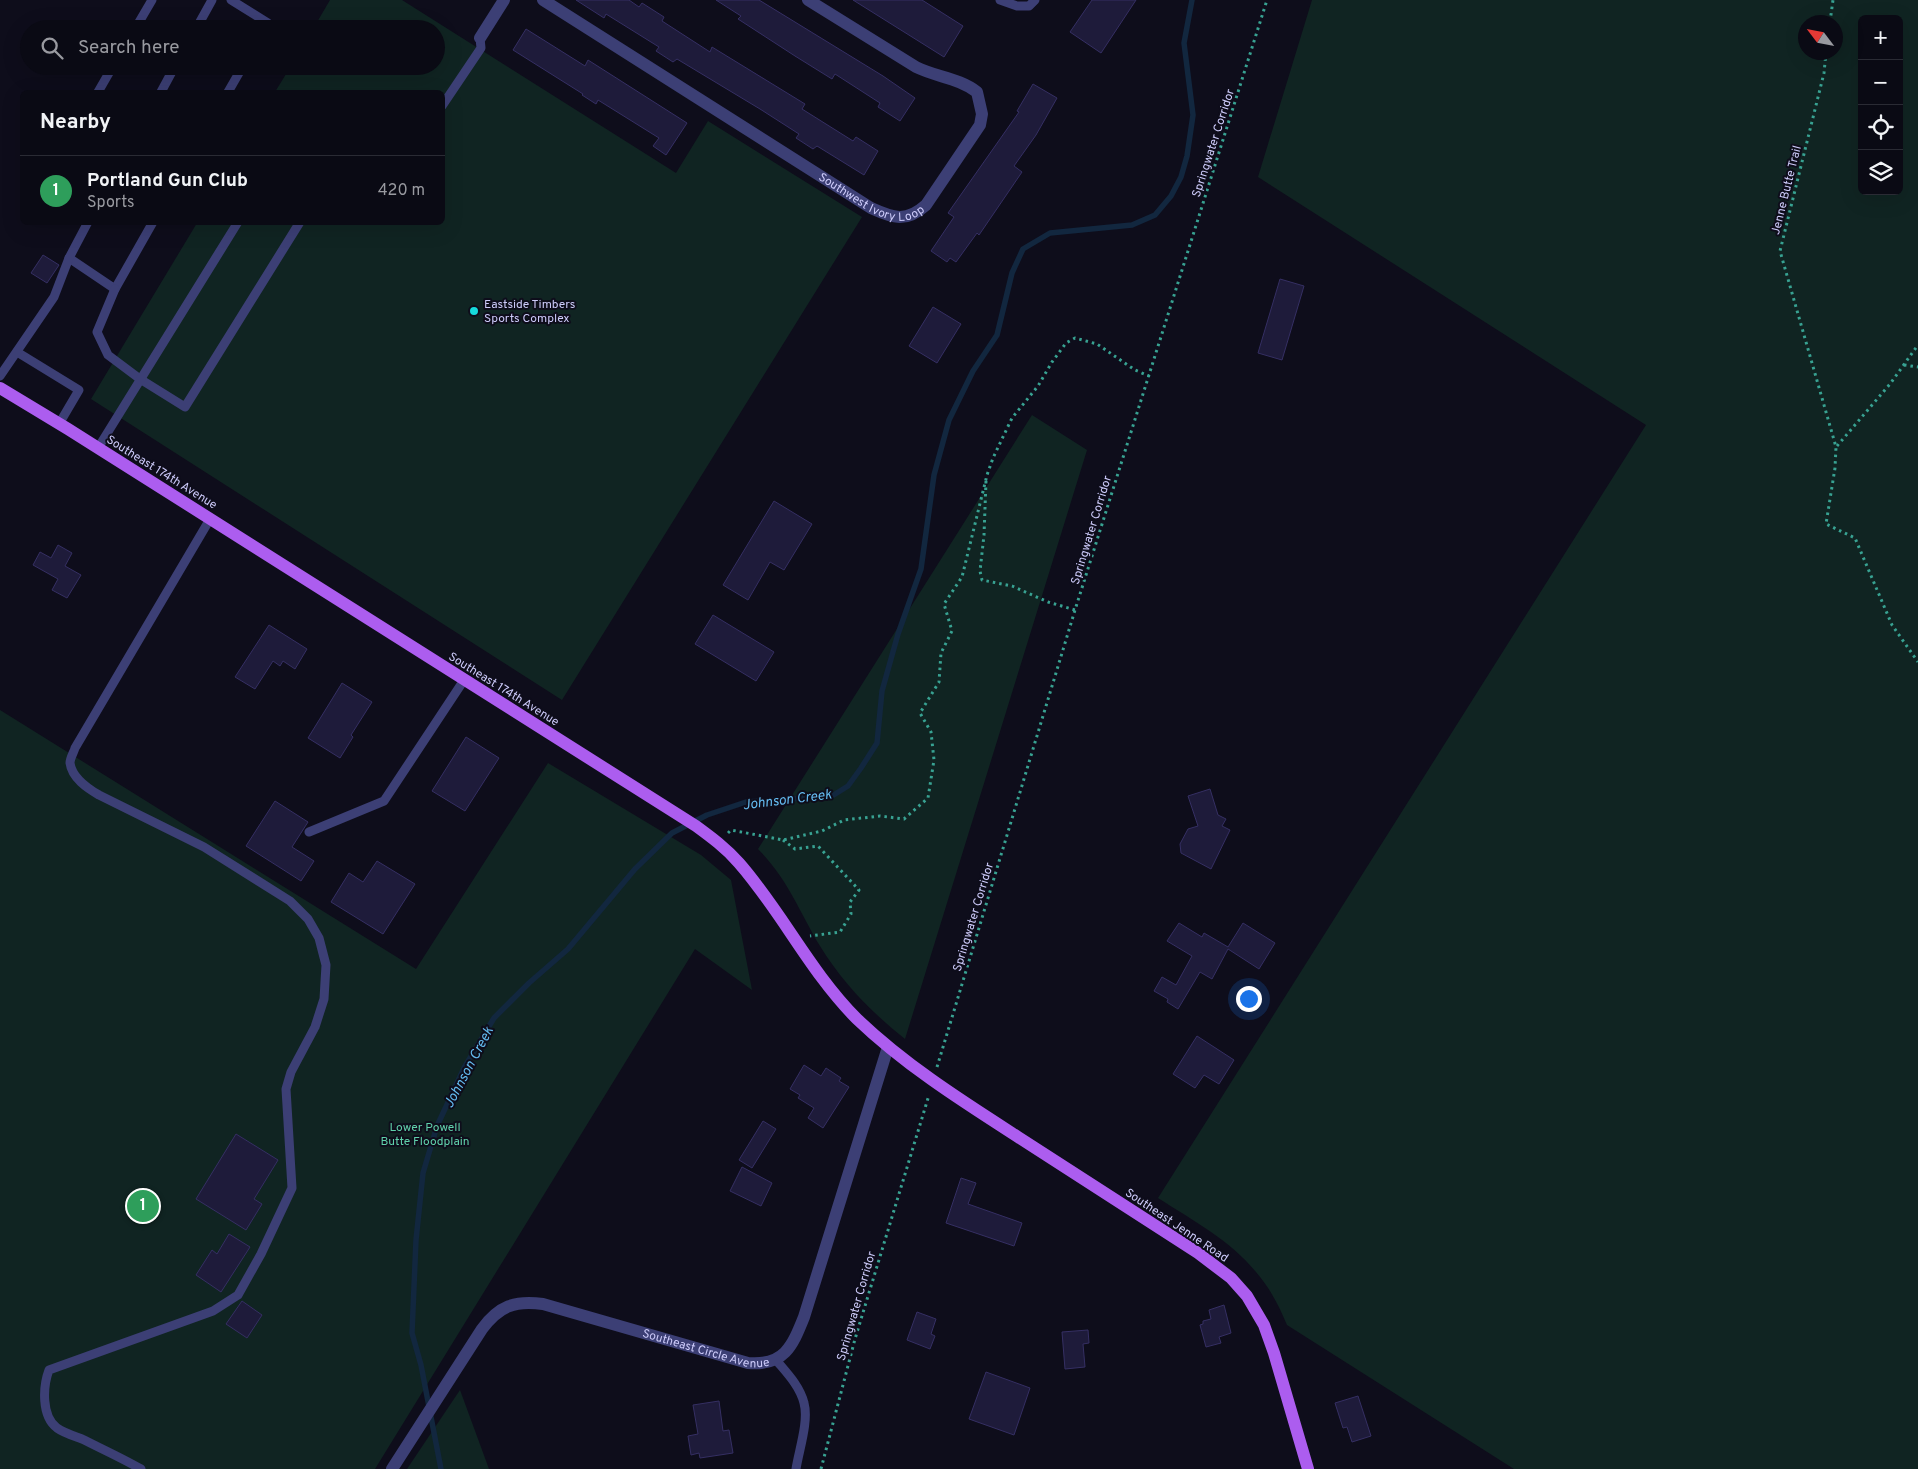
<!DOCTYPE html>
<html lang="en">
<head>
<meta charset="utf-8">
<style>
	:root { --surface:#0a0a14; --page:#13131d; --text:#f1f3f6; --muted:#999aa0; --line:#2a2b34; --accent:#0b8043 }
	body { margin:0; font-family:Overpass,sans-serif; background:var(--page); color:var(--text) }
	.controls { position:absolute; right:15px; top:15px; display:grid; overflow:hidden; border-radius:8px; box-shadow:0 5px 20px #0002 }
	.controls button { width:45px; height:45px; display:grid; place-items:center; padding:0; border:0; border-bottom:1px solid var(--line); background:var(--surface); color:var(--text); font:25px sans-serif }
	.compass { position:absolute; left:1798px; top:15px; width:45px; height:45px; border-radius:50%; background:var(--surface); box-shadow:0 5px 20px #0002; rotate:302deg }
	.you { position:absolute; left:1248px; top:998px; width:18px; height:18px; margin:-12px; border:4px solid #fff; border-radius:50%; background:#1a73e8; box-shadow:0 0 0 8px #1a73e833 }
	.badge { display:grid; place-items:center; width:32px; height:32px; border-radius:50%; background:var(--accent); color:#fff; font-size:16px; font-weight:700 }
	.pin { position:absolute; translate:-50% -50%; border:2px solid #fff; box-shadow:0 1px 5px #0006 }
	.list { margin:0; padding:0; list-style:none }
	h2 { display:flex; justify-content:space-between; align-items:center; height:65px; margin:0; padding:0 20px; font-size:21px }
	h2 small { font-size:16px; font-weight:400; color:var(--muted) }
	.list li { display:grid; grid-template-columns:32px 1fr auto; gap:15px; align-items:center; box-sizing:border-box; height:70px; padding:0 20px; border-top:1px solid var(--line) }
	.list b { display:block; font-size:19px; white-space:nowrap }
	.list p { margin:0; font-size:16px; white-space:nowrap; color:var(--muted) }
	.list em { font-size:16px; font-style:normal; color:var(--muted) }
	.icon { flex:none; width:28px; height:28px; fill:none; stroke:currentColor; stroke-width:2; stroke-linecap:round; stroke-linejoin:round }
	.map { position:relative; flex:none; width:1918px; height:1469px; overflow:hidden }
	.search { position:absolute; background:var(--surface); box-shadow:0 5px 20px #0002; left:20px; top:20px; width:425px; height:55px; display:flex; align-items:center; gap:12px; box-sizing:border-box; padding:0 18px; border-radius:28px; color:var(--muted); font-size:19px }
	.panel { position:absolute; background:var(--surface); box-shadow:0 5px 20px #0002; left:20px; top:90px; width:425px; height:135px; border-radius:8px }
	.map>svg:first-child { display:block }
</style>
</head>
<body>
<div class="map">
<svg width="1918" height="1469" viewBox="0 0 1918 1469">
	<rect width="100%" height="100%" fill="#0e0d1b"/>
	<!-- green -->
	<g fill="#102422" fill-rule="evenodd">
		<path d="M330,0h72l274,173 32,-52 154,96 -300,483 -471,-301 106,-176 245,-1v-130h-167l16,-26h145v-37h-123z"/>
		<path d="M1312,0h606v1469h-404l-227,-144c-8,-19 -17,-37 -31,-53 -26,-32 -64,-52 -98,-74l488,-773 -388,-248zM1862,19h37v172h-37zM1806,22h30v30h-30z"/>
		<path d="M1032,415l55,35 -182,589c-34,-27 -63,-57 -85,-93 -21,-35 -32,-67 -62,-97z"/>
		<path d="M0,710l416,259 132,-206 153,92 30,25 21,110 -57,-41 -320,520h-375z"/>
		<path d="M460,1390l29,79h-82z"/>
	</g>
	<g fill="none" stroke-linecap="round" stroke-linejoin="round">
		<!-- stream -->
		<path stroke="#12273f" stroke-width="5.5" d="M441,1469l-20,-104 -9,-32 4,-93 7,-67 14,-47 27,-58 30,-50 35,-35 39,-34 67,-80 37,-36 35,-18 39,-13 86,-6 16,-10 13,-18 16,-25 5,-52 16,-57 23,-65 13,-94 15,-55 24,-49 24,-36 15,-62 11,-24 27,-16 82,-8 23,-10 16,-19 10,-19 6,-21 6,-41 -9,-72 8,-43"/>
	</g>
	<!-- building -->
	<g fill="#1e1b3a" stroke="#352f63">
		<path d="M576,0h53l10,7 3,-4 22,14 -2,4 48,31 2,-5 93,57 -3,5 51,32 3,-4 22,14 -14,24 -47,-29 -4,3 -17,-11 3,-4 -39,-25 -83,-50 -4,3 -17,-11 3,-4 -53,-33 -2,4z"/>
		<path d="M716,0h43l124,76 32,22 -15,23 -22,-14 2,-4 -45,-29 -3,5 -37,-23 -57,-37 3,-3z"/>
		<path d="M853,0h69l41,26 -19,31z"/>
		<path d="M1092,0h44l-35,53 -31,-21z"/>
		<path d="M526,29l59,37 3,-6 99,63 -21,32 -13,-9 6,-8 -61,-38 -2,4 -14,-9 1,-1 -70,-44z"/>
		<path d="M1033,84l24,14 -21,37 -22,31 8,6 -43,63 -2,-2 -21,29 -6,-4 -3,4 -16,-11 23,-34 -6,-4 71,-101 -2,-1z"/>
		<path d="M43,255l16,10 -12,18 -16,-10z"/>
		<path d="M1280,279l24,7 -22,74 -24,-7z"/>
		<path d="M933,307l28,17 -24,39 -28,-17z"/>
		<path d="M774,501l38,23 -28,46 -14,-8 -22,38 -25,-15z"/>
		<path d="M58,545l14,8 -7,13 16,9 -14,23 -15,-8 6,-11 -25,-14 7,-13 11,6z"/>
		<path d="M713,615l61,37 -18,29 -61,-37z"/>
		<path d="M269,625l38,24 -12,20 -12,-8 -3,5 -7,-5 -18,28 -20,-12z"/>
		<path d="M342,683l30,19 -21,33 2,2 -13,21 -32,-20z"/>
		<path d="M466,737l33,21 -34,53 -33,-20z"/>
		<path d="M1210,789l8,26 8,4 -4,7 8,4 -19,39 -30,-16 -1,-9 8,-15 10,-3 -10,-30z"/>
		<path d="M275,801l33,21 -16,25 22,14 -13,20 -55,-35z"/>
		<path d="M377,861l38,23 -32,50 -52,-32 18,-29 14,9z"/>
		<path d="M1179,923l23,14 2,-4 24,14 15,-24 32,20 -16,26 -31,-20 -16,30 -12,-7 -22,37 -11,-7 1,-3 -14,-8 8,-14 14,8 16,-29 -25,-15z"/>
		<path d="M1197,1036l37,24 -15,24 -15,-9 -9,13 -22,-14z"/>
		<path d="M804,1065l17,11 5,-8 15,10 -2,3 10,6 -26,41 -15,-10 6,-10 -16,-10 2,-3 -10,-6z"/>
		<path d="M763,1121l13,8 -24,39 -13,-8z"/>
		<path d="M236,1134l42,26 -24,39 8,5 -16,26 -50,-31z"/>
		<path d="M742,1167l30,16 -11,23 -31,-15z"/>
		<path d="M961,1178l15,5 -8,21 54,19 -8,23 -68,-23z"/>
		<path d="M229,1234l21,13 -29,45 -25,-17 16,-25 5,4z"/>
		<path d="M242,1301l20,14 -15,23 -21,-14z"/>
		<path d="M1224,1305l7,28 -12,4 2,6 -15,4 -6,-22 3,-1v-3l8,-2 -2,-9z"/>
		<path d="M917,1312l19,7 -5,15 4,2 -5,13 -23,-9z"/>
		<path d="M1088,1330l1,13 -6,1 2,23 -20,2 -3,-37z"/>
		<path d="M986,1372l44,16 -16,47 -45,-16z"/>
		<path d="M1358,1396l13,40 -19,6 -5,-15 -4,1 -8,-25z"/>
		<path d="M719,1401l4,30 6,-1 4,23 -33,5 -1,-5 -8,2 -3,-19 10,-2 -5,-29z"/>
	</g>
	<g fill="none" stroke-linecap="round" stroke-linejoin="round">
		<!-- path -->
		<g stroke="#38a292" stroke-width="3" stroke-dasharray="2.5 4" stroke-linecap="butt">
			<path d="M1830,22l3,-22"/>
			<path d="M1826,52l-2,21 -44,178 56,196 -1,21 -9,56 29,14 37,87 26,37"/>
			<path d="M1904,365l14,2"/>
			<path d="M1837,446l53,-62 28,-39"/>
			<path d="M986,481l-2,54 -4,36 2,9 30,6 36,16 27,8"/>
			<path d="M728,833l3,-3 52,10 39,-9 22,-11 36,-4 24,3 24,-21 6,-38 -3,-28 -11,-19 19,-31 2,-29 11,-22 -8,-27 18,-27 25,-102 6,-17 19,-40 26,-32 14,-24 14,-19 9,-5 22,6 38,26 14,6"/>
			<path d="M783,840l12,9 23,-3 41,44 -9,12 1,12 -11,18 -30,4"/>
			<path d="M937,1067l138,-457 192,-610"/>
			<path d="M821,1469l34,-130 74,-244"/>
		</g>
		<!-- lane -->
		<g stroke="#3c3f75" stroke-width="9">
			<path d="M231,0l37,23 -4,6"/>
			<path d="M1000,0l17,6h12l6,-6"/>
			<path d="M135,29l17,-29"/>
			<path d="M196,29l16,-29"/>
			<path d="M98,92l15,-26"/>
			<path d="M161,92l14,-26"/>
			<path d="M228,92l15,-26"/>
			<path d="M442,106l39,-58 -1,-10"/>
			<path d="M69,258l46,31 38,-67"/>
			<path d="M115,289l-18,43 11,23 32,24 45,28 115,-185"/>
			<path d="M17,352l62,38 -20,34"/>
			<path d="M0,376l54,-79 15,-39 19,-36"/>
			<path d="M98,448l140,-226"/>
			<path d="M309,832l75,-31 80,-121"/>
			<path d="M776,1360c10,12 24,26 28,43 5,18 -5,47 -8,66"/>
			<path d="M141,1469c-19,-11 -39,-20 -59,-30 -8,-3 -18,-6 -25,-11 -16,-12 -14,-42 -8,-58l164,-59 25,-16 23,-41 31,-66 -6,-99 5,-17 24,-45 9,-28 2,-34 -7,-27 -11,-19 -18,-18 -86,-54 -105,-52c-12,-7 -27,-17 -29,-32 0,-5 4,-11 5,-15l135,-229"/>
		</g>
		<!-- street -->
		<g stroke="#3c3f75" stroke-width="12">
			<path id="s1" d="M543,0l328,208c22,10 35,15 55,-3l54,-80 2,-11 -5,-22c-18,-14 -41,-15 -61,-25l-108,-67"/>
			<path d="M480,38l24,-38"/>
			<path id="s2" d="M392,1469l90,-140c17,-23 33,-29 61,-25l205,59c36,3 44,-16 56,-46l84,-270"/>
		</g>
		<!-- primary -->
		<path stroke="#ac5def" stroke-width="12" d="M0,388l68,41 628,397c15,11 30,22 43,37 43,49 71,109 118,156 48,46 105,82 161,118 60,39 120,78 180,116l33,25 16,18 17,29 10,28 34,116"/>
	</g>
	<!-- markers -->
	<circle fill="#16dadc" stroke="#0e0d1b" stroke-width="2" cx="474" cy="311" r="5"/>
	<g text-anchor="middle" stroke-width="4" stroke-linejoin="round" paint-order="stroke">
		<!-- street labels -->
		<g font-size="12" fill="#cdcbfa" stroke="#0e0d1b">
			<text transform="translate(1213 143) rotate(-72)" y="4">Springwater Corridor</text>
			<text dy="4" stroke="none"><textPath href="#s1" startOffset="386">Southwest Ivory Loop</textPath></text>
			<text transform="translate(1786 190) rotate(-76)" y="4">Jenne Butte Trail</text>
			<text transform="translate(162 472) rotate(32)" y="4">Southeast 174th Avenue</text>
			<text transform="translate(1091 530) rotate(-73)" y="4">Springwater Corridor</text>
			<text transform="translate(504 689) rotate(32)" y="4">Southeast 174th Avenue</text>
			<text transform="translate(973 917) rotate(-73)" y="4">Springwater Corridor</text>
			<text transform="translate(1177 1225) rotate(34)" y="4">Southeast Jenne Road</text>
			<text transform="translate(856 1306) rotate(-74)" y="4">Springwater Corridor</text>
			<text dy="4" stroke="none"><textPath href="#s2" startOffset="406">Southeast Circle Avenue</textPath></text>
		</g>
		<!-- poi labels -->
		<g font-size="12" fill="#cdcbfa" stroke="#0e0d1b" text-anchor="start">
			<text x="484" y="308">Eastside Timbers<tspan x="484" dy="14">Sports Complex</tspan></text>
		</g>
		<!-- park labels -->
		<g font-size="12" fill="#60d1ab" stroke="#0e0d1b">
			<text x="425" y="1131">Lower Powell<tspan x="425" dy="14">Butte Floodplain</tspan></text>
		</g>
		<!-- water labels -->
		<g font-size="14" font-style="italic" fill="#64bbf0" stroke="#0e0d1b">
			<text transform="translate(787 799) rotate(-7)" y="5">Johnson Creek</text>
			<text transform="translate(468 1067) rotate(-62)" y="5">Johnson Creek</text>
		</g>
	</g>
</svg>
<div class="controls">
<button>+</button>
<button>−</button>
<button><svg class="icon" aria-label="locate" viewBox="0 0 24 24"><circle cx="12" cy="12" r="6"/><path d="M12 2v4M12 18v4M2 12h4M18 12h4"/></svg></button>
<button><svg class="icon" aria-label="layers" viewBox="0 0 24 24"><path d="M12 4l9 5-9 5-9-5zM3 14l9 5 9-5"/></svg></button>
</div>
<svg class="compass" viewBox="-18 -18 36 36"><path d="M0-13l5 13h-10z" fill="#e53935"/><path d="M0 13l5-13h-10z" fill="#999aa0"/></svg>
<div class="you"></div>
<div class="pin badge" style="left:143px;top:1206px;background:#2e9e5b">1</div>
<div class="search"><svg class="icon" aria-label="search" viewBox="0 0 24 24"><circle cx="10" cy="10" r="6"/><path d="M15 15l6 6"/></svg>Search here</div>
<section class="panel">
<h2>Nearby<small></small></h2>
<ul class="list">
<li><span class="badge" style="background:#2e9e5b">1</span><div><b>Portland Gun Club</b><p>Sports</p></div><em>420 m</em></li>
</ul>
</section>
</div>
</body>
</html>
